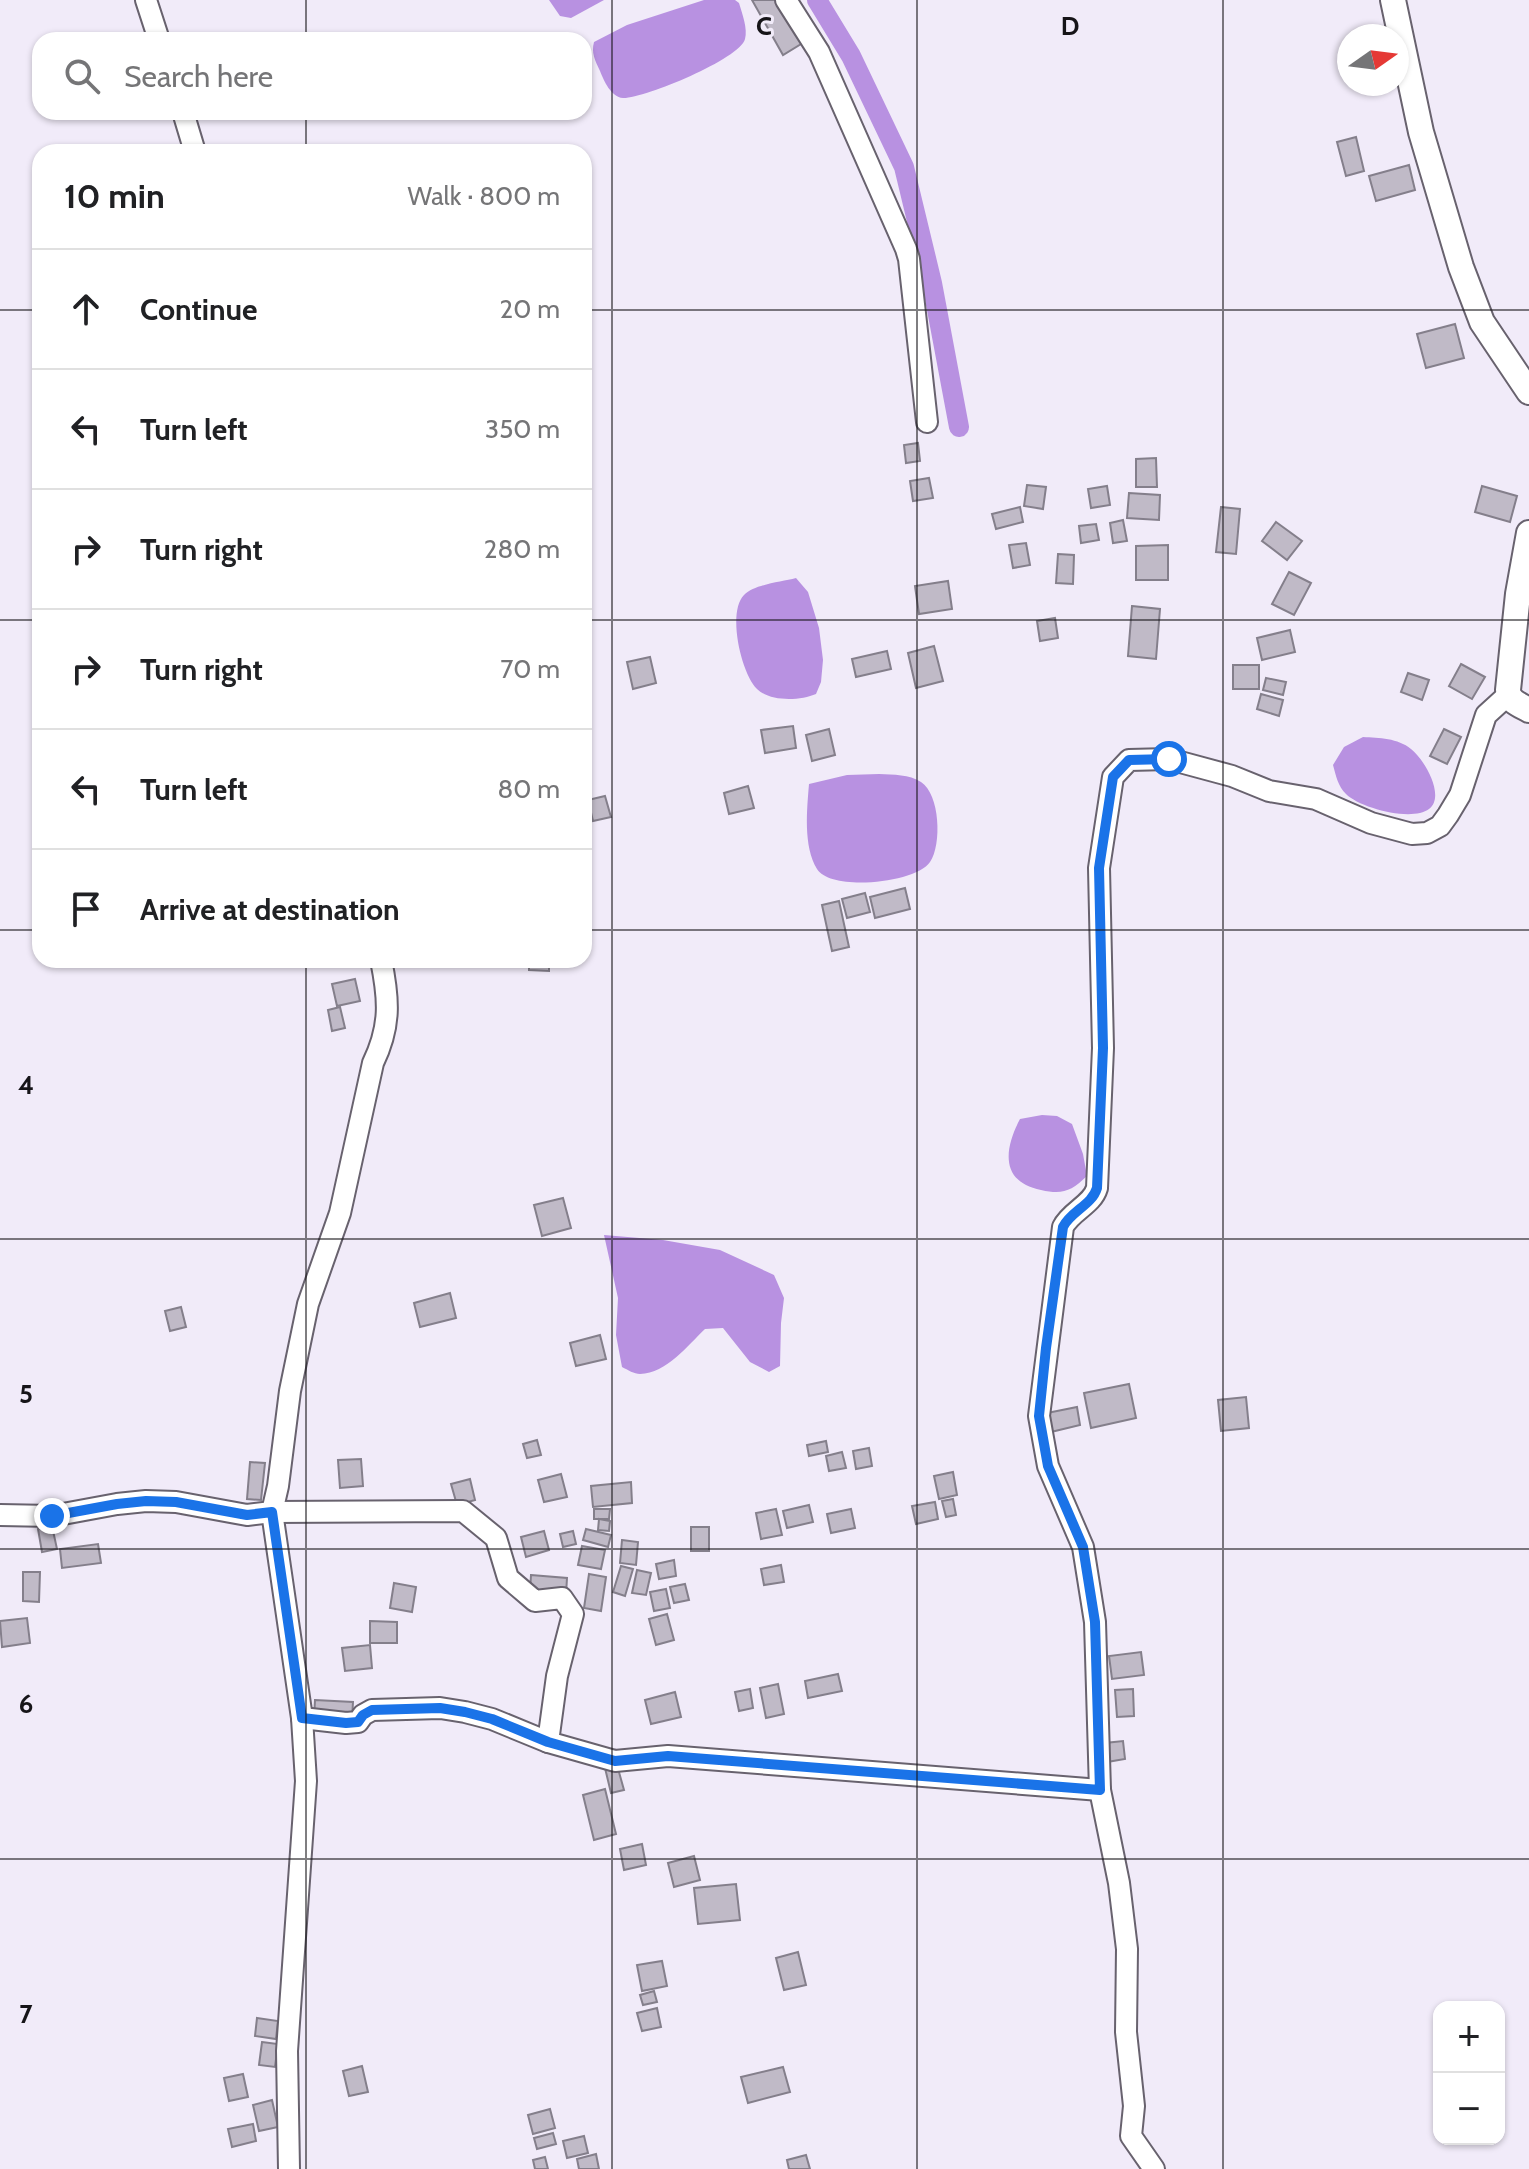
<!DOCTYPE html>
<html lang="en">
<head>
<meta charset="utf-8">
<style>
	:root { --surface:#fff; --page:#f6f6f6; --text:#202124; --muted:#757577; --line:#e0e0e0 }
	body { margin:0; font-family:Cabin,sans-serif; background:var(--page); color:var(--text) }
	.controls { position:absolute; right:24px; bottom:24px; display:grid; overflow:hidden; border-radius:16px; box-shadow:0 2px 6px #0004 }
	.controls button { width:72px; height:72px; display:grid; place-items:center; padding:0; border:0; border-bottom:2px solid var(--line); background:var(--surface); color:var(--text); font:40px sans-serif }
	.compass { position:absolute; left:1337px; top:24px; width:72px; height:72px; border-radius:50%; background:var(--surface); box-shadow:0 2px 6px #0004; rotate:76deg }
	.stop { position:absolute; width:24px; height:24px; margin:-18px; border:6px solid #1a73e8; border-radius:50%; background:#fff }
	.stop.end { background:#1a73e8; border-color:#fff; box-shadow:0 2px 8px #0008 }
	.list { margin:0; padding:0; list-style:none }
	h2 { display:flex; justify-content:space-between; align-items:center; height:104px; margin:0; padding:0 32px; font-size:34px }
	h2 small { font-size:26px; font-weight:400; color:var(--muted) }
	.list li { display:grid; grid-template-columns:52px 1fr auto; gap:24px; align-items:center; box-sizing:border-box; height:120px; padding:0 32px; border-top:2px solid var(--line) }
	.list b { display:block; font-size:30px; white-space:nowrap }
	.list em { font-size:26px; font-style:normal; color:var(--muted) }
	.icon { flex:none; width:44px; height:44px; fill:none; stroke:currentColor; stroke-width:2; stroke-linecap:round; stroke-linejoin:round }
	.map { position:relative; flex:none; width:1529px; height:2169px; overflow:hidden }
	.search { position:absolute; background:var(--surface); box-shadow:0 2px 6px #0004; left:32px; top:32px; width:560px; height:88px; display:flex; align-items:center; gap:20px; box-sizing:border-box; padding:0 28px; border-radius:24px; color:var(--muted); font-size:30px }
	.panel { position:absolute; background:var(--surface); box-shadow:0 2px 6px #0004; left:32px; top:144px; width:560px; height:824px; border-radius:24px }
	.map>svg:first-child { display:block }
</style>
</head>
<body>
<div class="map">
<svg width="1529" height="2169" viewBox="0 0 1529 2169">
	<rect width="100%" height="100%" fill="#f1ebf9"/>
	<!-- water -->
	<g fill="#b891e1">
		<path d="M549,0h55l-33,18 -11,-2z"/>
		<path d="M704,0h31l4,3c3,10 9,26 6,36 -5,20 -102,60 -122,59 -12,-1 -19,-17 -23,-27 -5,-11 -9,-18 -6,-29l33,-17z"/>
		<path d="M796,578l12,14 11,36 4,32 -2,22 -5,12c-16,7 -46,8 -59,-5 -16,-16 -30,-77 -13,-94 11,-11 37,-13 52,-17z"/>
		<path d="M1363,737c16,1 35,1 48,12 13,10 35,47 18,60 -17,13 -69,-1 -83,-15 -8,-8 -10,-18 -13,-29l11,-18z"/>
		<path d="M879,774c15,1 30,0 42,8 19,12 21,63 9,80 -14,21 -99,30 -113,7 -14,-23 -10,-60 -8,-85l38,-9z"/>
		<path d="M1042,1115l15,1 15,8 11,30 4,22c-16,15 -24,19 -46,14 -41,-8 -37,-41 -21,-71z"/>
		<path d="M604,1235l59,5 57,10 54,25 10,23 -3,25 -1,43 -11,6 -19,-10 -27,-34 -18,1c-18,17 -38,44 -65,45 -6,0 -12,-4 -18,-7l-6,-32 2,-37z"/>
	</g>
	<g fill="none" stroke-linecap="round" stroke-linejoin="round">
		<!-- canal -->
		<path stroke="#b891e1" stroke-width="20" d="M817,0l34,56 53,111 28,116 27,144"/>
	</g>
	<!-- building -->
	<g fill="#c0bac7" stroke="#847f8b" stroke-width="2">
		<path d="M752,0h30l24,41 -23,14z"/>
		<path d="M1356,137l8,34 -18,5 -9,-34z"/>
		<path d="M1409,165l6,25 -39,11 -7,-25z"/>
		<path d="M1455,324l9,34 -38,10 -9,-34z"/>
		<path d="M918,443l2,18 -14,2 -2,-18z"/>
		<path d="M1156,458l1,29h-21v-28z"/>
		<path d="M929,478l4,20 -20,3 -3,-20z"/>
		<path d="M1027,485l19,2 -3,22 -19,-3z"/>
		<path d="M1107,486l3,19 -19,3 -3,-19z"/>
		<path d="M1482,486l35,10 -7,26 -35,-10z"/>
		<path d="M1129,493l31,2 -1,25 -32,-2z"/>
		<path d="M1020,507l3,15 -27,7 -4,-15z"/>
		<path d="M1221,507l19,2 -4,45 -20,-2z"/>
		<path d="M1123,520l4,21 -14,2 -3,-20z"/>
		<path d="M1276,522l26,19 -15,19 -25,-19z"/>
		<path d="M1096,524l3,16 -18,3 -2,-17z"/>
		<path d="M1026,543l4,22 -17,3 -4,-23z"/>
		<path d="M1168,545v35h-32v-34z"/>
		<path d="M1058,554l16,1 -1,29 -17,-1z"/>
		<path d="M1289,572l22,11 -17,32 -22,-11z"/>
		<path d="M948,581l4,28 -33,5 -4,-28z"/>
		<path d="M1132,606l28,3 -4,50 -28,-3z"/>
		<path d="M1055,618l3,20 -18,3 -3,-20z"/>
		<path d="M1290,630l5,22 -33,8 -5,-22z"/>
		<path d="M934,646l9,35 -27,7 -8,-35z"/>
		<path d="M887,651l4,18 -35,8 -4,-18z"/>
		<path d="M650,657l6,26 -23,6 -6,-27z"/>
		<path d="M1461,664l24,13 -13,22 -23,-13z"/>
		<rect x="1233" y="665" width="26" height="24"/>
		<path d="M1408,673l21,7 -7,20 -21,-8z"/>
		<path d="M1266,678l20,4 -3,13 -20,-5z"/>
		<path d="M1261,694l22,6 -4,16 -22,-7z"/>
		<path d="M793,726l3,22 -31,5 -4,-23z"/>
		<path d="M829,729l6,26 -23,6 -6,-26z"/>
		<path d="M1444,729l17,8 -14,27 -17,-8z"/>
		<path d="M748,786l6,22 -25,6 -5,-21z"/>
		<path d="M605,796l6,21 -18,4 -5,-21z"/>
		<path d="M905,888l5,21 -35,9 -5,-21z"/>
		<path d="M865,893l5,19 -23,6 -5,-19z"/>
		<path d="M839,901l10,46 -17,4 -10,-46z"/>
		<path d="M529,960h20v11l-20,-1z"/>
		<path d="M355,979l5,22 -23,5 -5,-22z"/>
		<path d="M340,1007l5,21 -13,3 -4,-21z"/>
		<path d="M563,1198l8,30 -29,8 -8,-31z"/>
		<path d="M450,1293l6,25 -36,9 -6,-24z"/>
		<path d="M181,1307l5,20 -16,4 -5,-20z"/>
		<path d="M600,1335l6,24 -30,7 -6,-23z"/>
		<path d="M1129,1384l7,34 -45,10 -7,-35z"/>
		<path d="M1246,1397l3,31 -28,3 -3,-31z"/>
		<path d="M1077,1407l3,18 -29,7 -4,-19z"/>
		<path d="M537,1440l4,15 -14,3 -4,-14z"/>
		<path d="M826,1441l2,11 -19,4 -2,-11z"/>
		<path d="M869,1448l3,18 -16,3 -3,-18z"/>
		<path d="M842,1452l4,16 -17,3 -3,-15z"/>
		<path d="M361,1459l2,27 -23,2 -2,-28z"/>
		<path d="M250,1462l15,1 -4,37 -14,-1z"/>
		<path d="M953,1472l4,23 -18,4 -5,-23z"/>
		<path d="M561,1474l6,23 -23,5 -6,-22z"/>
		<path d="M470,1479l5,21 -18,5 -6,-21z"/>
		<path d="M631,1482l1,21 -39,4 -2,-21z"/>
		<path d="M953,1499l3,16 -10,2 -4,-16z"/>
		<path d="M935,1502l3,17 -22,5 -4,-18z"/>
		<path d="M809,1505l4,17 -26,6 -4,-17z"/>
		<path d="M594,1509h16l-1,10h-15z"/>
		<path d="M776,1509l6,26 -21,4 -5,-26z"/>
		<path d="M851,1509l4,19 -24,5 -4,-19z"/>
		<path d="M599,1519l11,2 -1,10 -11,-1z"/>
		<path d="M52,1526l5,23 -15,3 -4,-23z"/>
		<rect x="691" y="1527" width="18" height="24"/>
		<path d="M586,1529l25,6 -3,12 -25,-7z"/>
		<path d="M544,1531l5,19 -23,7 -5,-20z"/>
		<path d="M573,1531l3,13 -13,3 -3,-13z"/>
		<path d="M622,1540l16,2 -2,23 -16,-2z"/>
		<path d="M98,1544l3,19 -39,5 -2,-19z"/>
		<path d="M582,1546l23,4 -4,19 -23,-4z"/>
		<path d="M674,1560l2,16 -17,3 -3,-15z"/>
		<path d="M781,1565l3,17 -20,3 -3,-16z"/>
		<path d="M621,1566l12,3 -8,27 -12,-4z"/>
		<path d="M637,1570l14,3 -5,22 -14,-2z"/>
		<path d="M23,1572h17l-1,30 -16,-1z"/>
		<path d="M589,1574l17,3 -5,34 -17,-3z"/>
		<path d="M531,1575l36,3 -1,17 -36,-3z"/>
		<path d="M394,1583l22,4 -4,25 -22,-4z"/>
		<path d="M685,1584l4,16 -15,3 -4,-16z"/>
		<path d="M666,1589l4,19 -16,3 -4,-19z"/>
		<path d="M667,1614l7,26 -18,5 -7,-26z"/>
		<path d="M27,1618l3,25 -28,4 -2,-26z"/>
		<path d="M370,1621l27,1v21h-27z"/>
		<path d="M370,1645l2,23 -27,3 -3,-23z"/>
		<path d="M1141,1652l3,23 -32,4 -3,-23z"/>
		<path d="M838,1674l4,17 -34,7 -3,-17z"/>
		<path d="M778,1684l6,30 -18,4 -6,-30z"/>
		<path d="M750,1689l3,19 -14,3 -4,-19z"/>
		<path d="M1133,1689l1,27 -17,1 -2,-27z"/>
		<path d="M675,1692l6,25 -30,7 -6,-24z"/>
		<path d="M315,1700l38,2 -1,18 -38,-2z"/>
		<path d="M1123,1741l2,18 -18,3 -2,-19z"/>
		<path d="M617,1765l7,25 -13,3 -6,-25z"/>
		<path d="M605,1789l11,45 -22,6 -11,-45z"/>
		<path d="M642,1844l4,21 -22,5 -4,-21z"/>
		<path d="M694,1856l6,24 -26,7 -6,-24z"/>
		<path d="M736,1884l4,36 -42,4 -4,-36z"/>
		<path d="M798,1952l8,33 -22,5 -8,-32z"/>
		<path d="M662,1961l5,25 -25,5 -5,-26z"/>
		<path d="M654,1991l3,11 -14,3 -3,-10z"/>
		<path d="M657,2008l4,19 -19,4 -5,-18z"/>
		<path d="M257,2018l21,3 -2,18 -21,-3z"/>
		<path d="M262,2042l16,2 -3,23 -16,-2z"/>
		<path d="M362,2066l6,26 -19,4 -6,-25z"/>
		<path d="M783,2067l7,25 -42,11 -7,-26z"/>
		<path d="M243,2074l5,23 -19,4 -5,-23z"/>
		<path d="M272,2100l6,27 -19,4 -6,-26z"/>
		<path d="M550,2109l5,19 -22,6 -5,-19z"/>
		<path d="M253,2124l3,17 -24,6 -4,-18z"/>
		<path d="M553,2133l3,11 -19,5 -3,-11z"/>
		<path d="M584,2136l4,17 -21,5 -4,-17z"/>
		<path d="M596,2154l3,15h-20l-2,-10z"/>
		<path d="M806,2155l4,14h-21l-2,-9z"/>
		<path d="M545,2157l3,12h-13l-2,-9z"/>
	</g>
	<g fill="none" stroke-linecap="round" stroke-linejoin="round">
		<defs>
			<g id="minor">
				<path d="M146,0l13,40"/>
				<path d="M786,0l33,52 87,197 3,10 18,163"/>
				<path d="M183,112l12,40"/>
				<path d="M0,1515l52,1 65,-12 29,-3 30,1 71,13 25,-3 191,-1 33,27 12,40 27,23 27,-3 11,16 -16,62 -9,66 67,19 53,-5 432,34"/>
				<path d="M302,1718l44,5 12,-1 5,-7 9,-5 68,-2 25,4 27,7 56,23"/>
				<path d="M289,2169l-2,-118 19,-270 -4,-63 -30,-206 6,-26 12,-95 18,-87 32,-91 33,-150c18,-37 16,-64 8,-103"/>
				<path d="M1154,2169l-23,-33 3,-30 -8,-74 1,-83 -8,-66 -19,-93 -5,-168 -12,-75 -35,-81 -9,-50 24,-189c8,-16 29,-22 34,-39l6,-140 -4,-180 14,-91 16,-17 40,-1 63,17 37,15 47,8 55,24 41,11 15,-1 13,-7 8,-11 12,-20 26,-80 22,-20"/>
			</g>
			<g id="tertiary">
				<path d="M1393,0l28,132 40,135 21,55 47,70"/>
				<path d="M1529,533l-11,61 -10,96c0,11 12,15 21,20"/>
			</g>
		</defs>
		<!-- minor casing -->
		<use href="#minor" stroke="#68626e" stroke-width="24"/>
		<!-- tertiary casing -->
		<use href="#tertiary" stroke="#68626e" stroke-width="28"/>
		<!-- minor -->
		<use href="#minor" stroke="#fff" stroke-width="20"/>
		<!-- tertiary -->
		<use href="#tertiary" stroke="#fff" stroke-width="24"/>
	</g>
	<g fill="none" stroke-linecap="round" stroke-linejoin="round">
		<!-- route -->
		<path stroke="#1a73e8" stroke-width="10" d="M52,1516l65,-12 29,-3 30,1 71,13 25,-3 30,206 44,5 12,-1 5,-7 9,-5 68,-2 25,4 27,7 56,23 67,19 53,-5 432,34 -5,-168 -12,-75 -35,-81 -9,-50 7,-68 17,-121c8,-16 29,-22 34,-39l6,-140 -4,-180 14,-91 16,-17 40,-1"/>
	</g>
	<!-- grid -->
	<path fill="none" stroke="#161418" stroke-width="2" stroke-opacity="0.55" d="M306,0v40M612,0v2169M917,0v2169M1223,0v2169M306,112v40M0,310h40M584,310h945M0,620h40M584,620h945M0,930h40M584,930h945M306,960v1209M0,1239h1529M0,1549h1529M0,1859h1529"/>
	<g font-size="26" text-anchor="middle" font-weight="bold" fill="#161418" stroke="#f1ebf9" stroke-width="6" stroke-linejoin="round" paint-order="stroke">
		<text x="764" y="35">C</text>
		<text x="1070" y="35">D</text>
		<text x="26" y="1094">4</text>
		<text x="26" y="1403">5</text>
		<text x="26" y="1713">6</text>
		<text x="26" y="2023">7</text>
	</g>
</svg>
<div class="controls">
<button>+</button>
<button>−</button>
</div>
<svg class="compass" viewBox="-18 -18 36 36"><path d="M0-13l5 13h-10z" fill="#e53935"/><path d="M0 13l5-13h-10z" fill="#757577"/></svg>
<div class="stop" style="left:1169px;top:759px"></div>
<div class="stop end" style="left:52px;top:1516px"></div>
<div class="search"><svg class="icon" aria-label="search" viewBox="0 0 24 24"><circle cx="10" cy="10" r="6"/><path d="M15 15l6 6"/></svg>Search here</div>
<section class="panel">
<h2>10 min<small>Walk · 800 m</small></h2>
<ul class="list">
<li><svg class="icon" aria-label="ahead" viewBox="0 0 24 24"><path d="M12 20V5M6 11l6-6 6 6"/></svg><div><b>Continue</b></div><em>20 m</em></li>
<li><svg class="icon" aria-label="left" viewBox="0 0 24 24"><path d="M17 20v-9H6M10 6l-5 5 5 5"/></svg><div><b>Turn left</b></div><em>350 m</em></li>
<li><svg class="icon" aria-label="right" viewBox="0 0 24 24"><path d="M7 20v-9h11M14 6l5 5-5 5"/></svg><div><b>Turn right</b></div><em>280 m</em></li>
<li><svg class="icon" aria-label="right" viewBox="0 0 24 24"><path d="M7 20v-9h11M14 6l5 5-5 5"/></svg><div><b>Turn right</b></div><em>70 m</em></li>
<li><svg class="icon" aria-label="left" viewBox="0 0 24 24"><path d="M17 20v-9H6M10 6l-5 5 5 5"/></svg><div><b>Turn left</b></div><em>80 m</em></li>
<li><svg class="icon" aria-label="arrive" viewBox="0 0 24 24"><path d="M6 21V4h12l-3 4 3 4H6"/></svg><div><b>Arrive at destination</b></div></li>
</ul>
</section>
</div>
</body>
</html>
